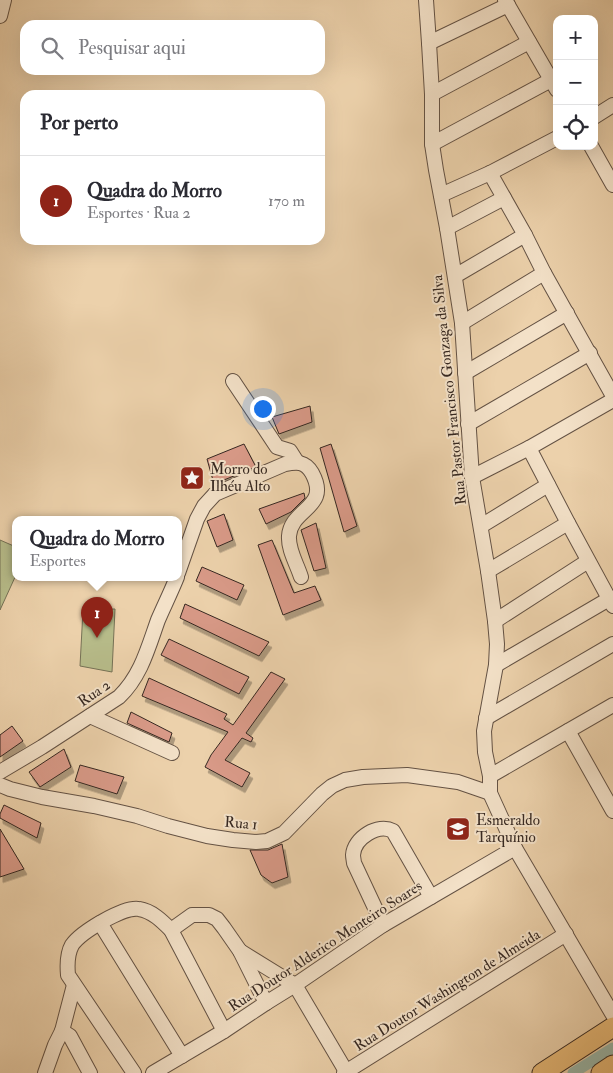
<!DOCTYPE html>
<html lang="pt">
<head>
<meta charset="utf-8">
<style>
	:root { --surface:#fff; --page:#f7f7f7; --text:#2b2b33; --muted:#7c7c81; --line:#e1e1e2; --accent:#8f2418 }
	body { margin:0; font-family:"IM FELL Double Pica",serif; background:var(--page); color:var(--text) }
	.controls { position:absolute; right:15px; top:15px; display:grid; overflow:hidden; border-radius:10px; box-shadow:0 5px 20px #0002 }
	.controls button { width:45px; height:45px; display:grid; place-items:center; padding:0; border:0; border-bottom:1px solid var(--line); background:var(--surface); color:var(--text); font:25px sans-serif }
	.you { position:absolute; left:262px; top:408px; width:18px; height:18px; margin:-12px; border:4px solid #fff; border-radius:50%; background:#1a73e8; box-shadow:0 0 0 8px #1a73e833 }
	.badge { display:grid; place-items:center; width:32px; height:32px; border-radius:50%; background:var(--accent); color:#fff; font-size:16px; font-weight:700 }
	.pin { position:absolute; translate:-50% -41px; filter:drop-shadow(0 1px 2px #0008) }
	.pin::after { content:''; position:absolute; top:26px; width:18px; height:15px; background:inherit; clip-path:polygon(0 0,100% 0,50% 100%) }
	.popup { position:absolute; left:12px; top:516px; width:170px; height:65px; box-sizing:border-box; display:grid; place-content:center; border-radius:10px; background:var(--surface); filter:drop-shadow(0 1px 4px #0005); font-size:16px; white-space:nowrap; color:var(--muted) }
	.popup b { font-size:19px; color:var(--text) }
	.popup::after { content:''; position:absolute; left:50%; top:100%; margin-left:-10px; border:10px solid transparent; border-top-color:var(--surface) }
	.list { margin:0; padding:0; list-style:none }
	h2 { display:flex; justify-content:space-between; align-items:center; height:65px; margin:0; padding:0 20px; font-size:21px }
	h2 small { font-size:16px; font-weight:400; color:var(--muted) }
	.list li { display:grid; grid-template-columns:32px 1fr auto; gap:15px; align-items:center; box-sizing:border-box; height:90px; padding:0 20px; border-top:1px solid var(--line) }
	.list b { display:block; font-size:19px; white-space:nowrap }
	.list p { margin:0; font-size:16px; white-space:nowrap; color:var(--muted) }
	.list em { font-size:16px; font-style:normal; color:var(--muted) }
	.icon { flex:none; width:28px; height:28px; fill:none; stroke:currentColor; stroke-width:2; stroke-linecap:round; stroke-linejoin:round }
	.map { position:relative; flex:none; width:613px; height:1073px; overflow:hidden }
	.search { position:absolute; background:var(--surface); box-shadow:0 5px 20px #0002; left:20px; top:20px; width:305px; height:55px; display:flex; align-items:center; gap:12px; box-sizing:border-box; padding:0 18px; border-radius:15px; color:var(--muted); font-size:19px }
	.panel { position:absolute; background:var(--surface); box-shadow:0 5px 20px #0002; left:20px; top:90px; width:305px; height:155px; border-radius:15px }
	.map>svg:first-child { display:block }
</style>
</head>
<body>
<div class="map">
<svg width="613" height="1073" viewBox="0 0 613 1073">
	<defs>
		<filter id="shadow"><feDropShadow dx="3" dy="5.5" stdDeviation="0" flood-color="#0004"/></filter>
	</defs>
	<rect width="100%" height="100%" fill="#ecd1ab"/>
	<filter id="stains"><feTurbulence type="fractalNoise" baseFrequency=".004" numOctaves="4"/><feColorMatrix values="0 0 0 0 .2 0 0 0 0 .09 0 0 0 0 .02 0 0 0 .5 -.17"/></filter>
	<radialGradient id="worn" r=".72"><stop offset=".6" stop-color="#630" stop-opacity="0"/><stop offset="1" stop-color="#630" stop-opacity=".3"/></radialGradient>
	<!-- green -->
	<g fill="#b7bc8a" stroke="#767256">
		<path d="M0,540l16,7v28l-16,35z"/>
		<path d="M115,609l-3,63 -32,-6 3,-56z"/>
	</g>
	<g fill="none" stroke-linecap="round" stroke-linejoin="round">
		<!-- canal -->
		<path stroke="#99b7aa" stroke-width="11" d="M573,1073l40,-25"/>
	</g>
	<!-- building -->
	<g fill="#d99a88" stroke="#362821" filter="url(#shadow)">
		<path d="M310,406l2,16 -33,12 -7,-17z"/>
		<path d="M244,444l12,23 -42,17 -7,-25z"/>
		<path d="M331,444l26,82 -13,6 -24,-84z"/>
		<path d="M304,493l1,5 -14,14 -25,12 -7,-15z"/>
		<path d="M224,514l9,26 -16,7 -10,-26z"/>
		<path d="M316,523l10,45 -12,3 -13,-41z"/>
		<path d="M272,540l22,53 21,-7 6,14 -38,15 -25,-70z"/>
		<path d="M202,567l42,18 -7,15 -41,-19z"/>
		<path d="M185,604l84,38 -10,14 -79,-38z"/>
		<path d="M169,639l80,38 -10,17 -78,-39z"/>
		<path d="M271,672l14,7 -39,54 7,5 -2,4 -9,-4 -17,22 25,13 -8,14 -37,-20 6,-12 17,-23 -86,-36 7,-18 78,36 -3,5 9,6z"/>
		<path d="M131,712l41,21 -3,9 -42,-19z"/>
		<path d="M12,726l11,15 -23,16v-22z"/>
		<path d="M64,749l7,18 -31,20 -11,-15z"/>
		<path d="M80,765l44,12 -7,17 -42,-13z"/>
		<path d="M4,805l37,18 -4,15 -37,-20v-4z"/>
		<path d="M0,829l24,40 -24,8z"/>
		<path d="M282,844l6,33 -16,6 -11,-8 -11,-25h18z"/>
	</g>
	<g fill="none" stroke-linecap="round" stroke-linejoin="round">
		<defs>
			<g id="minor">
				<path d="M426,0l3,43 3,51v50l4,26 11,58 15,95 10,154 16,94 7,50 2,23 -1,21 -12,66 1,21 5,24"/>
				<path d="M505,0l52,90"/>
				<path d="M0,16l4,-16"/>
				<path d="M429,43l79,-38"/>
				<path d="M432,94l97,-52"/>
				<path d="M594,117l19,-12"/>
				<path d="M432,144l119,-64"/>
				<path d="M591,146l22,39"/>
				<path d="M490,173l35,62 19,38 69,123"/>
				<path d="M441,195l49,-22 67,-35"/>
				<path d="M447,228l57,-30"/>
				<path d="M455,276l70,-41"/>
				<path d="M462,323l82,-50"/>
				<path d="M465,373l102,-60"/>
				<path d="M233,381l44,66 13,4 7,11"/>
				<path d="M468,424l122,-71"/>
				<path d="M529,448l39,75 45,83"/>
				<path d="M472,477l57,-29 84,-48"/>
				<path d="M481,526l67,-41"/>
				<path d="M488,571l80,-48"/>
				<path d="M178,573l19,-54 7,-13 11,-12 70,-30c12,-2 20,-3 27,9 19,35 -21,35 -23,63 -1,14 8,28 12,41"/>
				<path d="M495,621l93,-60"/>
				<path d="M496,665l113,-66"/>
				<path d="M613,705l-123,71v17l25,55 98,167"/>
				<path d="M90,716l82,37"/>
				<path d="M486,718l127,-74"/>
				<path d="M568,731l45,80"/>
				<path d="M0,772l42,-25 77,-50c22,-21 29,-49 39,-77 6,-14 13,-28 19,-43"/>
				<path d="M0,785l10,4 32,8 52,9 43,10 31,10 39,10 26,4 23,2 11,-1 17,-8 38,-39 10,-8 13,-6 18,-3 44,-2 51,7 32,11"/>
				<path d="M100,923l82,133"/>
				<path d="M383,925l-29,-62c0,-1 -1,-6 -1,-8 1,-17 25,-32 40,-24l38,66"/>
				<path d="M171,930l21,-15h17l8,4 7,9 16,23 26,52"/>
				<path d="M240,951l55,34 52,88"/>
				<path d="M62,1031l12,-46"/>
				<path d="M45,1073l10,-28 7,-14 8,5 20,37"/>
				<path d="M134,1073l-66,-98c-1,-11 -1,-21 4,-30 9,-13 52,-39 67,-36 13,2 23,12 32,21l53,101"/>
				<path d="M153,1073l71,-42 42,-28 29,-18 88,-60 132,-77"/>
				<path d="M344,1073l222,-139"/>
			</g>
			<g id="major">
				<path d="M542,1073l71,-46"/>
				<path d="M601,1073l12,-8"/>
			</g>
		</defs>
		<!-- minor casing -->
		<use href="#minor" stroke="#645244" stroke-width="16"/>
		<!-- major casing -->
		<use href="#major" stroke="#362821" stroke-width="21"/>
		<!-- minor -->
		<use href="#minor" stroke="#f3e1c8" stroke-width="14"/>
		<!-- major -->
		<use href="#major" stroke="#e6b876" stroke-width="19"/>
	</g>
	<!-- icons -->
	<defs>
		<symbol id="sight-square" viewBox="-11 -11 22 22"><rect x="-9" y="-9" width="18" height="18" rx="4" fill="#8f2418" stroke="#f3e1c8"/><path d="M0-6L1.8-2.2L6-1.7L2.9 1.2L3.7 5.4L0 3.3L-3.7 5.4L-2.9 1.2L-6-1.7L-1.8-2.2Z" fill="#fff"/></symbol>
		<symbol id="school-square" viewBox="-11 -11 22 22"><rect x="-9" y="-9" width="18" height="18" rx="4" fill="#8f2418" stroke="#f3e1c8"/><path d="M0-5L7-2L0 1L-7-2ZM-4 1L0 2.5L4 1V4Q0 6-4 4Z" fill="#fff"/></symbol>
	</defs>
	<g fill-rule="evenodd">
		<use href="#sight-square" x="178" y="464" width="28" height="28"/>
		<use href="#school-square" x="444" y="815" width="28" height="28"/>
	</g>
	<g text-anchor="middle" stroke-width="4" stroke-linejoin="round" paint-order="stroke">
		<!-- street labels -->
		<g font-size="15" fill="#362821" stroke="#f3e1c8">
			<text transform="translate(449 390) rotate(-96)" y="5">Rua Pastor Francisco Gonzaga da Silva</text>
			<text transform="translate(94 693) rotate(-34)" y="5">Rua 2</text>
			<text transform="translate(241 823) rotate(5)" y="5">Rua 1</text>
			<text transform="translate(325 946) rotate(-33)" y="5">Rua Doutor Alderico Monteiro Soares</text>
			<text transform="translate(447 990) rotate(-32)" y="5">Rua Doutor Washington de Almeida</text>
		</g>
		<!-- poi labels -->
		<g font-size="15" fill="#362821" stroke="#f3e1c8" text-anchor="start">
			<text x="210" y="474">Morro do<tspan x="210" dy="17">Ilhéu Alto</tspan></text>
			<text x="476" y="825">Esmeraldo<tspan x="476" dy="17">Tarquínio</tspan></text>
		</g>
	</g>
	<rect width="100%" height="100%" filter="url(#stains)"/>
	<rect width="100%" height="100%" fill="url(#worn)"/>
</svg>
<div class="controls">
<button>+</button>
<button>−</button>
<button><svg class="icon" aria-label="locate" viewBox="0 0 24 24"><circle cx="12" cy="12" r="6"/><path d="M12 2v4M12 18v4M2 12h4M18 12h4"/></svg></button>
</div>
<div class="you"></div>
<div class="pin badge" style="left:97px;top:638px">1</div>
<div class="popup"><b>Quadra do Morro</b>Esportes</div>
<div class="search"><svg class="icon" aria-label="search" viewBox="0 0 24 24"><circle cx="10" cy="10" r="6"/><path d="M15 15l6 6"/></svg>Pesquisar aqui</div>
<section class="panel">
<h2>Por perto<small></small></h2>
<ul class="list">
<li><span class="badge">1</span><div><b>Quadra do Morro</b><p>Esportes · Rua 2</p></div><em>170 m</em></li>
</ul>
</section>
</div>
</body>
</html>
